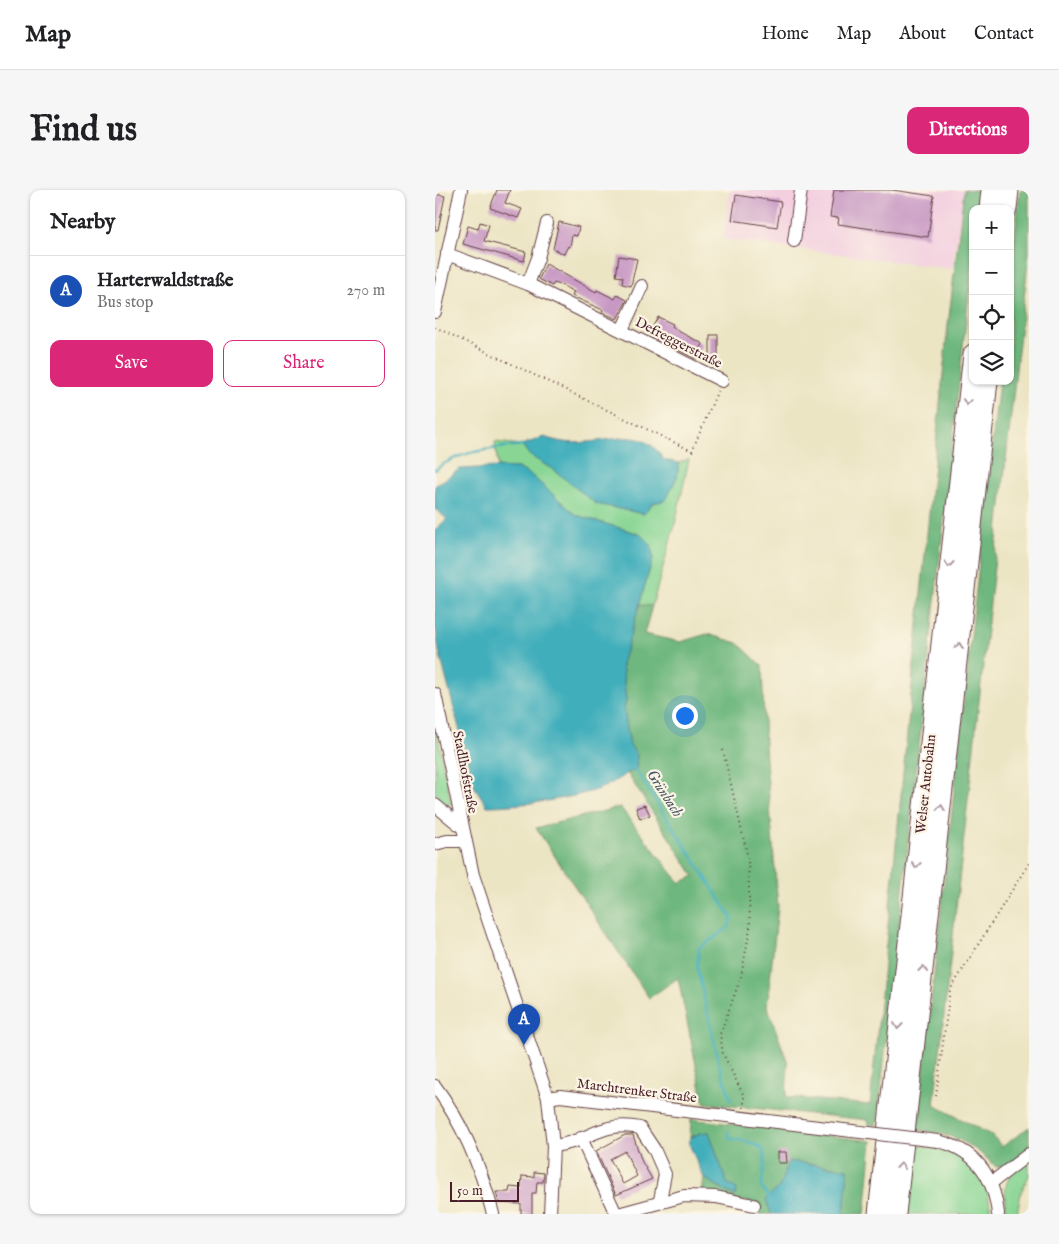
<!DOCTYPE html>
<html lang="en">
<head>
<meta charset="utf-8">
<style>
	:root { --surface:#fff; --page:#f6f6f6; --text:#202124; --muted:#757577; --line:#e0e0e0; --accent:#db2777 }
	body { margin:0; font-family:"IM FELL English",serif; background:var(--page); color:var(--text) }
	.controls { position:absolute; right:15px; top:15px; display:grid; overflow:hidden; border-radius:10px; box-shadow:0 1px 4px #0004 }
	.controls button { width:45px; height:45px; display:grid; place-items:center; padding:0; border:0; border-bottom:1px solid var(--line); background:var(--surface); color:var(--text); font:25px sans-serif }
	.scale { position:absolute; left:15px; bottom:12px; width:69px; box-sizing:border-box; padding-left:5px; border:2px solid #4a1f2b; border-top:0; font-size:14px; line-height:18px; white-space:nowrap; color:#4a1f2b; -webkit-text-stroke:4px #fcf5e5; paint-order:stroke }
	.you { position:absolute; left:249px; top:525px; width:18px; height:18px; margin:-12px; border:4px solid #fff; border-radius:50%; background:#1a73e8; box-shadow:0 0 0 8px #1a73e833 }
	.badge { display:grid; place-items:center; width:32px; height:32px; border-radius:50%; background:var(--accent); color:#fff; font-size:16px; font-weight:700 }
	.pin { position:absolute; translate:-50% -41px; filter:drop-shadow(0 1px 2px #0008) }
	.pin::after { content:''; position:absolute; top:26px; width:18px; height:15px; background:inherit; clip-path:polygon(0 0,100% 0,50% 100%) }
	.list { margin:0; padding:0; list-style:none }
	h2 { display:flex; justify-content:space-between; align-items:center; height:65px; margin:0; padding:0 20px; font-size:21px }
	h2 small { font-size:16px; font-weight:400; color:var(--muted) }
	.list li { display:grid; grid-template-columns:32px 1fr auto; gap:15px; align-items:center; box-sizing:border-box; height:70px; padding:0 20px; border-top:1px solid var(--line) }
	.list b { display:block; font-size:19px; white-space:nowrap }
	.list p { margin:0; font-size:16px; white-space:nowrap; color:var(--muted) }
	.list em { font-size:16px; font-style:normal; color:var(--muted) }
	.actions { display:flex; gap:10px; padding:15px 20px }
	.actions a { flex:1; padding:11px 0; border:1px solid var(--accent); border-radius:10px; text-align:center; font-size:18px; color:var(--accent) }
	.actions .main { background:var(--accent); color:#fff }
	.icon { flex:none; width:28px; height:28px; fill:none; stroke:currentColor; stroke-width:2; stroke-linecap:round; stroke-linejoin:round }
	.map { position:relative; flex:none; width:594px; height:1024px; overflow:hidden; border-radius:10px }
	header { display:flex; align-items:center; gap:30px; box-sizing:border-box; height:70px; padding:0 25px; background:var(--surface); border-bottom:1px solid var(--line) }
	header strong { font-size:24px }
	nav { display:flex; gap:28px; margin-inline-start:auto; font-size:18px }
	.intro { display:flex; align-items:center; justify-content:space-between; box-sizing:border-box; height:120px; padding:0 30px }
	h1 { margin:0; font-size:35px }
	.button { padding:12px 22px; border-radius:10px; background:var(--accent); color:#fff; font-size:18px; font-weight:700 }
	main { display:flex; gap:30px; padding:0 30px }
	aside { flex:1; background:var(--surface); border-radius:10px; box-shadow:0 1px 4px #0004 }
	.map>svg:first-child { display:block }
</style>
</head>
<body>
<header>
<strong>Map</strong>
<nav><a>Home</a><a>Map</a><a>About</a><a>Contact</a></nav>
</header>
<div class="intro"><h1>Find us</h1><a class="button">Directions</a></div>
<main>
<aside>
<h2>Nearby<small></small></h2>
<ul class="list">
<li><span class="badge" style="background:#1a4fb4">A</span><div><b>Harterwaldstraße</b><p>Bus stop</p></div><em>270 m</em></li>
</ul>
<div class="actions"><a class="main">Save</a><a>Share</a></div>
</aside>
<div class="map">
<svg width="594" height="1024" viewBox="0 0 594 1024">
	<rect width="100%" height="100%" fill="#fcf5e5"/>
	<filter id="ink" filterUnits="userSpaceOnUse"><feTurbulence type="fractalNoise" baseFrequency=".02" numOctaves="2"/><feDisplacementMap in="SourceGraphic" scale="10" xChannelSelector="R" yChannelSelector="G"/><feConvolveMatrix kernelMatrix="1 2 1 2 8 2 1 2 1" color-interpolation-filters="sRGB"/></filter>
	<filter id="wash" filterUnits="userSpaceOnUse"><feTurbulence type="fractalNoise" baseFrequency=".0096" numOctaves="4" result="noise"/><feDisplacementMap in="SourceGraphic" scale="20" xChannelSelector="R" yChannelSelector="G"/><feGaussianBlur stdDeviation="1.12" result="paint"/><feColorMatrix in="noise" values="0 0 0 0 0 0 0 0 0 0 0 0 0 0 0 0 0 1.4 0 .05"/><feComposite in="paint" operator="in"/></filter>
	<g filter="url(#wash)">
		<rect width="100%" height="100%" fill="#ece5c4"/>
		<!-- built -->
		<path fill="#f3cfe0" d="M295,0h234l-12,79 -229,-30z"/>
		<!-- green -->
		<g fill="#89d694" stroke="#6a7a60">
			<path d="M60,252l27,3c26,32 92,45 131,58l13,-3 11,-23 2,-14 10,-4 -14,65 -23,82 -13,-1 14,-47 -2,-13 -11,-11 -64,-19 -44,-39 -14,-8 -20,-1z"/>
			<path d="M0,533l16,80 -5,3 -11,-13z"/>
			<path d="M481,955c47,8 70,16 75,69h-83z"/>
			<path d="M594,968v18l-8,16 -4,22h-11c-2,-33 -2,-35 23,-56z"/>
		</g>
		<!-- forest -->
		<g fill="#6eb77e" stroke="#5c6b54">
			<path d="M529,0h16l-2,19h-5v47l-96,869 -8,-1 -1,-4 -164,-17 -26,-125 -29,20 -113,-170 84,-21 60,76 14,-7 -67,-103 10,-18 -7,-10 -6,-35 2,-10 -4,-36 17,-59 13,1 -8,28 36,8 27,-8 31,9 24,23 3,81 13,160 -11,99 21,57 -2,34 84,8 77,-771z"/>
			<path d="M585,0h9v63l-95,852 59,31 9,11 27,-20v21l-21,18 -12,1c-27,-26 -43,-33 -79,-37l82,-749h11v-100z"/>
			<path d="M256,929l181,22 -7,73h-21l4,-45 -59,-8 -9,25 -14,13 5,15h-12l-3,-11 -54,-8 2,-17 30,18 -7,-13 -18,-51 -9,1 -10,5z"/>
		</g>
		<!-- water -->
		<g fill="#3faebb" stroke="#446673">
			<path d="M109,247c14,5 27,7 43,5 31,-2 57,-15 77,18l15,3 -2,14 -11,23 -13,3 -9,11 -48,-10 -41,-33 -26,-16 -7,-10z"/>
			<path d="M63,277l20,1 14,8 44,39 64,19 11,11 2,13 -31,106 4,36 -2,10 6,35 7,10 -1,15c-12,3 -19,11 -30,16 -29,13 -88,20 -119,20l-13,-20 -35,-135 -4,-28v-93l12,-11 -12,-10v-23l25,-17z"/>
			<path d="M274,942l18,51 10,6 -2,7 -31,-18 -15,-34 1,-6 10,-5z"/>
			<path d="M353,971l60,8 -4,45h-73l-5,-15 14,-13z"/>
		</g>
		<g fill="none" stroke-linecap="round" stroke-linejoin="round">
			<!-- stream -->
			<g stroke="#3faebb" stroke-width="2.5">
				<path d="M0,280c25,-20 56,-21 87,-25"/>
				<path d="M200,579l97,149 -4,10 -29,20 -2,19 23,100 11,33"/>
				<path d="M293,941l1,7c41,8 38,9 32,49l9,11"/>
			</g>
		</g>
		<g id="blocks">
			<!-- building -->
			<g fill="#c898c4" fill-rule="evenodd">
				<path d="M62,0h13l-5,13 17,6 -4,9 -28,-10z"/>
				<path d="M399,0h58l42,6 -6,41 -90,-13 1,-6 -9,-1z"/>
				<path d="M0,4l10,2 -7,34h-3z"/>
				<path d="M301,5l45,7 -4,25 -45,-7z"/>
				<path d="M45,32l9,3 -5,16 42,11 -2,9 -61,-17 5,-18 10,3z"/>
				<path d="M124,32l20,5 -2,9 -5,-1 -2,12 -2,-1 -4,8 -11,-5z"/>
				<path d="M184,66l18,3 -6,27 -9,-2 1,-7 -7,-1z"/>
				<path d="M111,74l50,28 1,-2 18,9 2,-4 10,5 -10,19 -15,-7 1,-2 -31,-14 2,-4 -13,-7 -7,-2 -2,3 -13,-7z"/>
				<path d="M223,127l15,7 -1,2 6,5 25,13 -7,15 -48,-24z"/>
				<rect x="275" y="145" width="8" height="27"/>
				<path d="M210,615l5,10 -10,4 -4,-11z"/>
				<path d="M190,945h8l9,27 10,17 -36,16 -20,-44zM190,961l12,25 -14,8 -13,-25z"/>
				<path d="M343,962h8l1,11h-9z"/>
				<path d="M99,982l10,1 -1,9h-6l-1,11h-4v21h-11v-10l-22,-1 -3,-11h13l1,-5 11,1 1,-12 12,1z"/>
			</g>
		</g>
	</g>
	<g filter="url(#ink)">
		<use href="#blocks" fill-opacity="0" stroke="#623d42" stroke-width="1"/>
		<g fill="none" stroke-linecap="round" stroke-linejoin="round">
			<defs>
				<g id="minor">
					<path d="M359,51l7,-51"/>
					<path d="M12,64l81,30 194,97"/>
					<path d="M93,94l10,-26 9,-35"/>
					<path d="M0,122l26,-122"/>
					<path d="M187,140l20,-44"/>
					<path d="M0,504l38,181 75,223 5,48 -3,68"/>
					<path d="M0,615l27,22"/>
					<path d="M0,654l12,-3h18"/>
					<path d="M0,896c29,39 46,81 58,128"/>
					<path d="M113,908l12,-2 292,35"/>
					<path d="M146,948l35,76"/>
					<path d="M503,951c38,9 56,36 60,73"/>
					<path d="M118,956c35,-3 47,-26 87,-18l14,21 11,25 -5,26"/>
					<path d="M556,993l38,-29"/>
					<path d="M183,1024l66,-18 32,1 38,8"/>
				</g>
				<g id="highway">
					<path d="M554,19l2,-19"/>
					<path d="M572,19l2,-19"/>
					<path d="M443,1024l95,-860"/>
					<path d="M461,1024l92,-833"/>
				</g>
			</defs>
			<!-- minor casing -->
			<use href="#minor" stroke="#623d42" stroke-width="14"/>
			<!-- highway casing -->
			<use href="#highway" stroke="#623d42" stroke-width="21"/>
			<!-- path -->
			<g stroke="#623d42" stroke-width="2" stroke-dasharray="1 4" stroke-linecap="butt">
				<path d="M0,137l257,124 26,-61"/>
				<path d="M288,560l25,108 2,70 -9,49 -21,57 3,20 21,42v12"/>
				<path d="M501,906l14,-106 79,-127"/>
				<path d="M525,1023v1"/>
			</g>
			<!-- minor -->
			<use href="#minor" stroke="#fff" stroke-width="12"/>
			<!-- highway -->
			<use href="#highway" stroke="#fff" stroke-width="19"/>
			<defs>
				<path id="minor-bridge" d="M417,941l86,10"/>
			</defs>
			<!-- minor-bridge casing -->
			<use href="#minor-bridge" stroke="#623d42" stroke-width="14" stroke-linecap="butt"/>
			<!-- minor-bridge -->
			<use href="#minor-bridge" stroke="#fff" stroke-width="12"/>
		</g>
		<!-- one-way arrows -->
		<defs><path id="oneway-chevron" d="M-2-3.5L2.5 0L-2 3.5" fill="none" stroke-width="1.6" stroke-linecap="round" stroke-linejoin="round" transform="scale(1.25)"/></defs>
		<g stroke="#ae9aa0">
			<use href="#oneway-chevron" transform="translate(532 212) rotate(96)"/>
			<use href="#oneway-chevron" transform="translate(514 374) rotate(96)"/>
			<use href="#oneway-chevron" transform="translate(524 456) rotate(-84)"/>
			<use href="#oneway-chevron" transform="translate(506 618) rotate(-84)"/>
			<use href="#oneway-chevron" transform="translate(481 675) rotate(96)"/>
			<use href="#oneway-chevron" transform="translate(488 779) rotate(-84)"/>
			<use href="#oneway-chevron" transform="translate(463 836) rotate(96)"/>
			<use href="#oneway-chevron" transform="translate(466 976) rotate(-84)"/>
		</g>
	</g>
	<g text-anchor="middle" stroke-width="4.5" stroke-linejoin="round" paint-order="stroke">
		<!-- street labels -->
		<g font-size="14" fill="#4a1f2b" stroke="#fcf5e5">
			<text transform="translate(244 152) rotate(27)" y="5">Defreggerstraße</text>
			<text transform="translate(31 582) rotate(79)" y="5">Stadlhofstraße</text>
			<text transform="translate(490 594) rotate(-84)" y="5">Welser Autobahn</text>
			<text transform="translate(202 900) rotate(7)" y="5">Marchtrenker Straße</text>
		</g>
		<!-- water labels -->
		<g font-size="15" font-style="italic" fill="#465865" stroke="#fcf5e5">
			<text transform="translate(230 603) rotate(57)" y="5">Grünbach</text>
		</g>
	</g>
</svg>
<div class="controls">
<button>+</button>
<button>−</button>
<button><svg class="icon" aria-label="locate" viewBox="0 0 24 24"><circle cx="12" cy="12" r="6"/><path d="M12 2v4M12 18v4M2 12h4M18 12h4"/></svg></button>
<button><svg class="icon" aria-label="layers" viewBox="0 0 24 24"><path d="M12 4l9 5-9 5-9-5zM3 14l9 5 9-5"/></svg></button>
</div>
<div class="scale">50 m</div>
<div class="you"></div>
<div class="pin badge" style="left:89px;top:855px;background:#1a4fb4">A</div>
</div>
</main>
</body>
</html>
